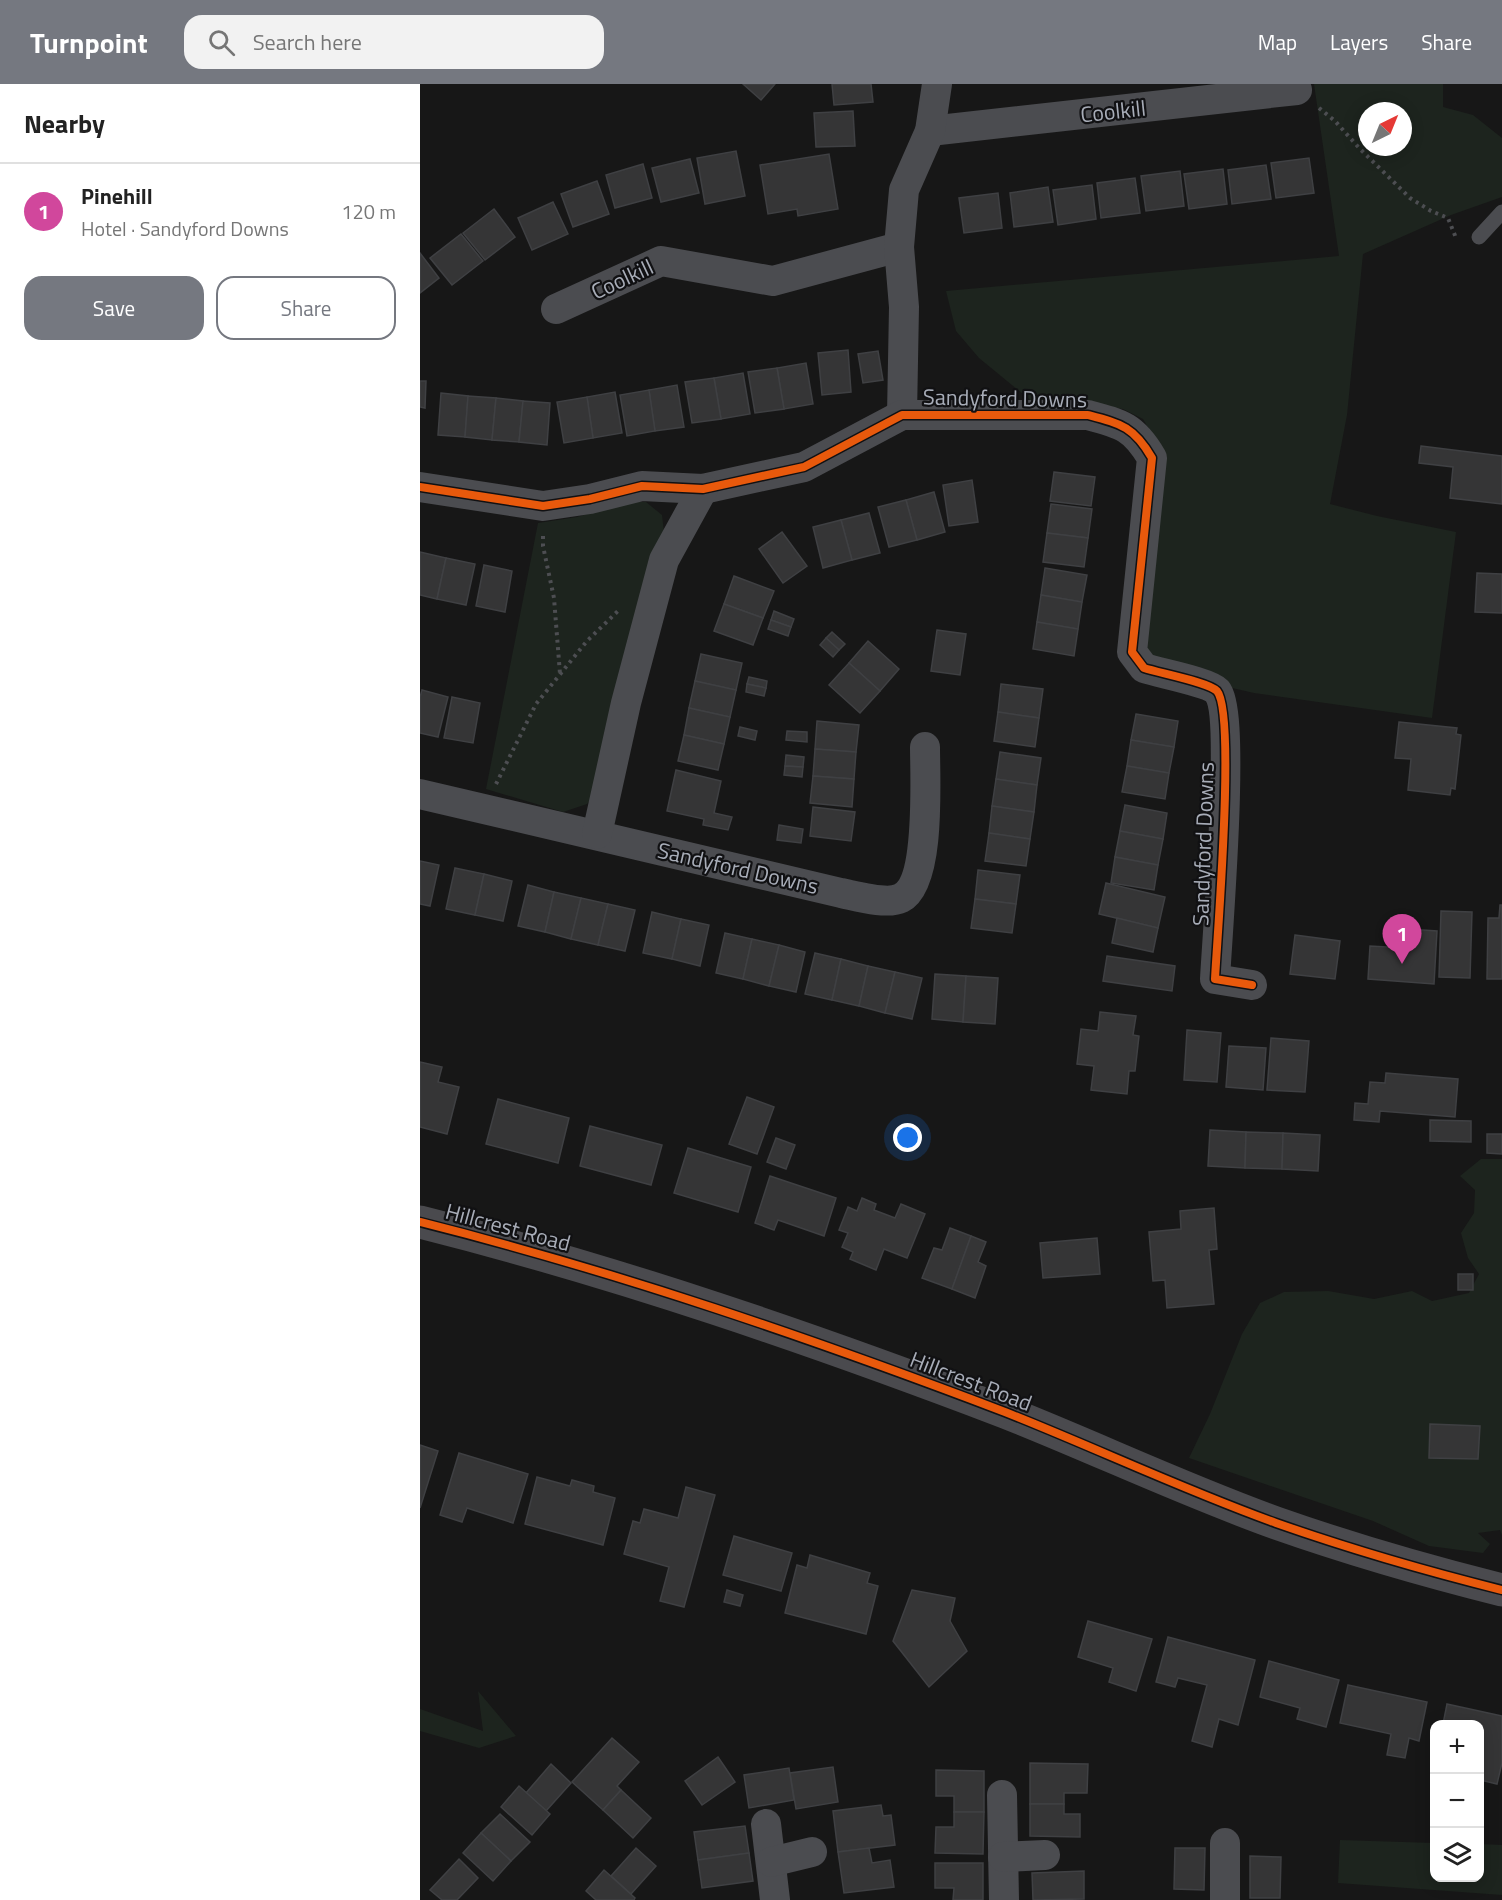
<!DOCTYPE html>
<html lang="en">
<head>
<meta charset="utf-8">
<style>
	:root { --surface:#fff; --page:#f2f2f2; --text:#222; --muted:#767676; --line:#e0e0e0; --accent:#757880 }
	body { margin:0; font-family:"Titillium Web",sans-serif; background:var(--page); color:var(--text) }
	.controls { position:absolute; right:18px; bottom:18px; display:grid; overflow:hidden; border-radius:12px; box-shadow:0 3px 15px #0003 }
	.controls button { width:54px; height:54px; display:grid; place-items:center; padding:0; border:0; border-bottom:2px solid var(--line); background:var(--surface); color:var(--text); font:30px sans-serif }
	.compass { position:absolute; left:938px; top:18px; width:54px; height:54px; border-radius:50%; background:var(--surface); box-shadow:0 3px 15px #0003; rotate:43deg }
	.you { position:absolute; left:488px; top:1054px; width:21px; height:21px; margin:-15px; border:4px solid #fff; border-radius:50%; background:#1a73e8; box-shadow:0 0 0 9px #1a73e833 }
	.badge { display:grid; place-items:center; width:39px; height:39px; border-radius:50%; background:var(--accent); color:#fff; font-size:20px; font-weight:700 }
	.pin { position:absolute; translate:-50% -50px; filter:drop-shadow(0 2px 3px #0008) }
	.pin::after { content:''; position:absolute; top:32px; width:21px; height:18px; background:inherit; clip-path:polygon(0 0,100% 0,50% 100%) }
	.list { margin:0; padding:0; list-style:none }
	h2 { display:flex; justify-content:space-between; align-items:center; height:78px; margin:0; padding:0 24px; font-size:26px }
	h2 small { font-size:20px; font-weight:400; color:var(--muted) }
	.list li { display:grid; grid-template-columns:39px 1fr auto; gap:18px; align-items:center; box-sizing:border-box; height:96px; padding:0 24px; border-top:2px solid var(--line) }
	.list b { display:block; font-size:22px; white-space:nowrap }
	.list p { margin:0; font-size:20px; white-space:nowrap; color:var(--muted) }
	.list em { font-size:20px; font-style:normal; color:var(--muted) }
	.actions { display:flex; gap:12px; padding:18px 24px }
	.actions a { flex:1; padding:14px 0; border:2px solid var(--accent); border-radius:18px; text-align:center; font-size:21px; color:var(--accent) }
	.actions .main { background:var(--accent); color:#fff }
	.icon { flex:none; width:33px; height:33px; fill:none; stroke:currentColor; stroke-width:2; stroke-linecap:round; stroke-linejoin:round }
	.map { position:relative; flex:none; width:1082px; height:1816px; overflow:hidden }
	header { display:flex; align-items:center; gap:36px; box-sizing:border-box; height:84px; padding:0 30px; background:var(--accent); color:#fff }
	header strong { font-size:28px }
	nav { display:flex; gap:33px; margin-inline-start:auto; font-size:21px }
	.search { width:420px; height:54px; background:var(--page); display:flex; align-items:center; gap:15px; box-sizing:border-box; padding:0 21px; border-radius:18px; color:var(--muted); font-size:22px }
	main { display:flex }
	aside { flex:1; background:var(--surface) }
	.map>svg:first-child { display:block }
</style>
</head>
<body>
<header>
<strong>Turnpoint</strong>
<div class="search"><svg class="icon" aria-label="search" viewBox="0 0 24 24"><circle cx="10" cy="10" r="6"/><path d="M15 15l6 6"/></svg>Search here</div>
<nav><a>Map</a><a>Layers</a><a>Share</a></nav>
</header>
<main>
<aside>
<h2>Nearby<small></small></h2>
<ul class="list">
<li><span class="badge" style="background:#d1479c">1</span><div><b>Pinehill</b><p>Hotel · Sandyford Downs</p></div><em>120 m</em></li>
</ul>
<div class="actions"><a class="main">Save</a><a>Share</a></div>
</aside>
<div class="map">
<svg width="1082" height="1816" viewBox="0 0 1082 1816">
	<rect width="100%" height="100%" fill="#171717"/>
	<!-- green -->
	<g fill="#1d241e" fill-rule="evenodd">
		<path d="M894,0h129v23l30,8 29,23v59l-51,18 -88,39 -16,161 -17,89 47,12 79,16 -24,186 -178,-25 -26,-6 -74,-29 -7,-9 17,-194 -21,-36 -20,-10 -89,-6 -55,-45 -23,-27 -10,-40 393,-35zM947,27h36v36h-36z"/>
		<path d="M209,418h17l16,13 2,17 -69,263 -8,9 -24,8 -77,-23 52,-266 39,-6z"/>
		<path d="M1061,1075h21v376l-2,-5 -22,3 12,11 -7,9 -54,-7 -56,-25 -184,-63 21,-44 32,-80 18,-31 24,-11 44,-1 46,8 38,-8 20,10 37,-8 10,-19 -11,-16 -7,-25 13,-20 1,-23 -15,-14z"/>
		<path d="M58,1607l38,45 -37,12 -59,-17v-22l63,22z"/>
		<path d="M920,1756l94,3v35h46v-34l22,1v50l-164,-12z"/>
	</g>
	<!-- building -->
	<g fill="#353536" stroke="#3f4043" stroke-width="1.5">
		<path d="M323,0h32l-14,16z"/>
		<path d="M412,0h39l2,18 -39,3z"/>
		<path d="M433,27l2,35 -39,1 -2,-34z"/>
		<path d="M316,67l9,45 -40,8 -8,-46z"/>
		<path d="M409,70l9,55 -40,7 -1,-7 -29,5 -8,-49z"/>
		<path d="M889,74l5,35 -38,5 -5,-35z"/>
		<path d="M270,75l9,34 -38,9 -9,-34z"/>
		<path d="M223,80l9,34 -37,10 -9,-33z"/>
		<path d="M846,81l5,34 -39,5 -4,-34z"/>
		<path d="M803,85l4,35 -38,5 -5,-35z"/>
		<path d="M760,87l4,35 -38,5 -5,-35z"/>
		<path d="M715,94l5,35 -39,5 -4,-35z"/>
		<path d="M177,97l12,33 -36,13 -12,-33z"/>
		<path d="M672,101l4,34 -38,6 -5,-35z"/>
		<path d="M628,103l5,35 -39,5 -4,-34z"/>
		<path d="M578,109l4,35 -38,5 -5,-35z"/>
		<path d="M133,118l15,32 -36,16 -14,-32z"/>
		<path d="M74,125l21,28 -30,23 -22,-27z"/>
		<path d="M41,150l22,27 -31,24 -22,-27z"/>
		<path d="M0,169l19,25 -19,15z"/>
		<path d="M428,266l3,42 -29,3 -4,-42z"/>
		<path d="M458,267l5,29 -20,3 -5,-29z"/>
		<path d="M386,279l7,41 -29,5 -7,-41z"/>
		<path d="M357,284l7,41 -29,4 -7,-41z"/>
		<path d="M323,289l7,41 -29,5 -7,-41z"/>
		<path d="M294,294l7,41 -29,4 -7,-41z"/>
		<path d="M0,297h6l-1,27 -5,-1z"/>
		<path d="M257,301l7,42 -29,4 -6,-41z"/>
		<path d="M229,306l6,41 -28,5 -7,-41z"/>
		<path d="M195,308l7,41 -29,5 -6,-41z"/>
		<path d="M21,309l27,3 -3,41 -27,-2z"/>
		<path d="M48,312l28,2 -4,42 -27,-3z"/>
		<path d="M167,313l6,41 -29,5 -7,-41z"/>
		<path d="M76,314l27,3 -4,41 -27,-2z"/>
		<path d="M103,317l27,2 -3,42 -28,-3z"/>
		<path d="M1001,362l81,10v48l-52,-6 3,-31 -34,-4z"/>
		<path d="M634,388l41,5 -4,29 -41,-5z"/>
		<path d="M552,396l6,42 -29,4 -6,-41z"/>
		<path d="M514,408l11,40 -28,8 -11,-40z"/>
		<path d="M486,416l11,40 -28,7 -11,-40z"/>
		<path d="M631,420l41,5 -4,29 -41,-5z"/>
		<path d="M449,429l11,40 -28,7 -11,-40z"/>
		<path d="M421,436l11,40 -29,8 -10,-41z"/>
		<path d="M362,448l25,34 -24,17 -24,-34z"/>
		<path d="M627,449l41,5 -4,29 -41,-5z"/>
		<path d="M0,468l26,6 -9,41 -17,-4z"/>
		<path d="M26,474l29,6 -9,41 -29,-6z"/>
		<path d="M64,481l28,6 -7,41 -29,-6z"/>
		<path d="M625,484l42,7 -5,27 -41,-7z"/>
		<path d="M1057,489l25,1v39l-27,-1z"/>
		<path d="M314,492l40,15 -11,27 -39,-14z"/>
		<path d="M621,511l41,7 -4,27 -41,-7z"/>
		<path d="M304,520l39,14 -10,27 -39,-14z"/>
		<path d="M354,527l20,8 -3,8 -20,-7z"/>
		<path d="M351,536l20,7 -3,9 -20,-7z"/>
		<path d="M617,538l41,7 -4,27 -41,-7z"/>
		<path d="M517,546l29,4 -6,41 -29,-4z"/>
		<path d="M412,548l13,12 -6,6 -13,-12z"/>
		<path d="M406,554l13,12 -6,7 -13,-12z"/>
		<path d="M448,557l31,28 -19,22 -31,-28z"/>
		<path d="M281,570l41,9 -6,27 -41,-9z"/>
		<path d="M429,579l31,28 -20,22 -31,-28z"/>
		<path d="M329,593l18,4 -1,7 -19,-4z"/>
		<path d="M275,597l41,9 -6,27 -41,-9z"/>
		<path d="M327,600l19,4 -2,8 -18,-4z"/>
		<path d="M581,600l42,5 -4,29 -41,-6z"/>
		<path d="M2,606l26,7 -10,40 -18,-4v-36z"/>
		<path d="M32,613l28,6 -7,40 -29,-5z"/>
		<path d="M269,624l41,9 -6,27 -40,-9z"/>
		<path d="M578,628l41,6 -4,29 -41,-6z"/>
		<path d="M716,630l42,7 -4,26 -43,-7z"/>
		<path d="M397,637l42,4 -3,27 -41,-3z"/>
		<path d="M979,638l58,6 -1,6 5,1 -6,54 -4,-1 -1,7 -42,-5 3,-31 -16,-1z"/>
		<path d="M320,643l17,4 -2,9 -17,-4z"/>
		<path d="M367,647l20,1v10l-21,-2z"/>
		<path d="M264,651l40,9 -6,26 -40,-9z"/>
		<path d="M711,656l43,7 -5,26 -42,-7z"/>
		<path d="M395,665l41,3 -2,27 -41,-3z"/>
		<path d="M580,668l41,6 -4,27 -41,-6z"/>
		<path d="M366,671l18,2 -1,10 -18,-1z"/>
		<path d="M365,682l18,1 -1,10 -18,-2z"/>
		<path d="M707,682l42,7 -4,26 -43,-7z"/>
		<path d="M256,686l45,11 -7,32 18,4 -4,13 -25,-5 1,-6 -37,-8z"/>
		<path d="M393,692l41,3 -2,28 -42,-4z"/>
		<path d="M576,695l41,6 -3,27 -42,-6z"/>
		<path d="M705,721l42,8 -4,26 -43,-8z"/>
		<path d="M572,722l42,6 -4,27 -41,-6z"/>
		<path d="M393,723l42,5 -4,29 -41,-5z"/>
		<path d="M359,741l24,4 -2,14 -24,-3z"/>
		<path d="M700,747l43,8 -5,26 -43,-8z"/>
		<path d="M569,749l41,6 -4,27 -41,-5z"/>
		<path d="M695,773l43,8 -4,25 -43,-7z"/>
		<path d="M0,777l19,4 -9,41 -10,-2z"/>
		<path d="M35,784l29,6 -9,41 -29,-6z"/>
		<path d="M558,786l42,5 -4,29 -41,-5z"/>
		<path d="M64,790l28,7 -9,40 -28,-6z"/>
		<path d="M686,799l59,14 -7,31 -59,-14z"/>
		<path d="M108,801l26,7 -9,40 -27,-6z"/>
		<path d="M134,808l27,6 -10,41 -26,-7z"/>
		<path d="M161,814l27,6 -10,41 -27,-6z"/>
		<path d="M555,815l41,5 -4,29 -41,-5z"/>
		<path d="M188,820l27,6 -10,41 -27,-6z"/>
		<path d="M1080,821h2v74h-15l1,-61h11z"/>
		<path d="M1021,827l31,1 -2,66 -31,-1z"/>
		<path d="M232,828l29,7 -9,40 -29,-6z"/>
		<path d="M697,834l41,10 -5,24 -41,-9z"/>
		<path d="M261,835l28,6 -9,41 -28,-7z"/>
		<path d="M988,845l29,2 -3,53 -66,-5 2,-33 36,2z"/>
		<path d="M305,849l27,6 -9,40 -27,-6z"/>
		<path d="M875,851l45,6 -5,38 -45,-5z"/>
		<path d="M332,855l27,6 -10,41 -26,-7z"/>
		<path d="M359,861l26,7 -9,40 -27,-6z"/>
		<path d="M395,869l26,6 -9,41 -27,-6z"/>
		<path d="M687,872l68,10 -3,25 -69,-10z"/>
		<path d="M421,875l27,7 -9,40 -27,-6z"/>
		<path d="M448,882l27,6 -10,41 -26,-7z"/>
		<path d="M475,888l27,6 -10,41 -27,-6z"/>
		<path d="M515,890l31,2 -3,46 -31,-3z"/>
		<path d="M546,892l32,2 -3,46 -32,-2z"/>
		<path d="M680,928l36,4 -3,19 6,1 -4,35h-6l-2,23 -36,-4 3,-24 -17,-2 4,-35 17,2z"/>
		<path d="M767,946l34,3 -4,49 -33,-2z"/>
		<path d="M851,954l38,3 -4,51 -38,-2z"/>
		<path d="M809,962l37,2 -3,42 -37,-3z"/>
		<path d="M0,978l22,5 -4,15 21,5 -12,47 -27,-7z"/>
		<path d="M966,989l72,6 -3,38 -75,-6 -1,11 -25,-2 1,-17 13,1 2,-22 15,1z"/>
		<path d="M327,1013l27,10 -17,47 -28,-10z"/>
		<path d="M78,1015l71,19 -11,45 -72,-19z"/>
		<path d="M1010,1036l41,1v21l-41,-1z"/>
		<path d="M170,1042l72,19 -11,40 -71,-19z"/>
		<path d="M790,1046l36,2 -1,36 -37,-2z"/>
		<path d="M826,1048l37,1 -1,36 -37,-1z"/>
		<path d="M863,1049l37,2 -2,36 -36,-2z"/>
		<path d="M1067,1050h15v20l-15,-1z"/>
		<path d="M356,1054l19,7 -9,24 -19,-7z"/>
		<path d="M268,1064l63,19 -13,45 -64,-19z"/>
		<path d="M350,1092l66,22 -12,38 -46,-16 -4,10 -19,-7z"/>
		<path d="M442,1114l14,6 -2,6 21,8 6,-14 24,10 -18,44 -23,-9 -8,21 -26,-11 3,-7 -11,-5 6,-14 -9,-3 9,-23 9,4z"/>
		<path d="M794,1124l3,41 -8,1 5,54 -47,4 -2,-28 -12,1 -4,-49 32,-3 -1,-18z"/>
		<path d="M530,1144l21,8 -19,53 -30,-11 12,-30 8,2z"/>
		<path d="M551,1152l15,6 -8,20 8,4 -11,32 -23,-9z"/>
		<path d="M677,1154l3,36 -57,4 -3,-35z"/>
		<rect x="1038" y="1190" width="15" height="16"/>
		<path d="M1010,1340l50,2 -2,33 -49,-1z"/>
		<path d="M0,1361l18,6 -18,57z"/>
		<path d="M39,1369l69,21 -15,49 -46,-15 -5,14 -22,-7z"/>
		<path d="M117,1393l33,9 2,-6 22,6 -1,6 22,6 -12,47 -78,-21z"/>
		<path d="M266,1403l29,8 -31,112 -24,-6 9,-34 -45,-13 9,-33 7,2 4,-14 34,9z"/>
		<path d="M314,1452l58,17 -11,38 -58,-16z"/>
		<path d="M390,1471l60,18 -3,10 11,3 -12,48 -81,-21 12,-48 10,3z"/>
		<path d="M307,1506l16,5 -3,11 -16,-4z"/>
		<path d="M492,1506l43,8 -5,23 17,30 -38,36 -36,-46z"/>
		<path d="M668,1537l64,18 -16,52 -27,-9 4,-14 -35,-11z"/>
		<path d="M748,1553l87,23 -17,65 -19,-6 -7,28 -20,-6 15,-56 -29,-7 -3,9 -19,-5z"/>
		<path d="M849,1577l70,19 -13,47 -29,-8 3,-11 -40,-11z"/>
		<path d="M928,1601l79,17 -8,39 -10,-3 -4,20 -18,-3 4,-21 -51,-11z"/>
		<path d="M1027,1620l55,12v47l-5,21 -17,-4v-56h-37z"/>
		<path d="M192,1654l27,24 -22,24 4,4 -18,20 -31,-28z"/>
		<path d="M298,1673l17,25 -33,23 -17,-24z"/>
		<path d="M610,1679l58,1 -1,29h-23v11h-34z"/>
		<path d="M131,1680l20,19 -25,28 -20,-18z"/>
		<path d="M413,1683l5,35 -42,7 -6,-36z"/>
		<path d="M369,1684l5,32 -45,8 -5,-33z"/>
		<path d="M516,1686l48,1v41h-30v-16h-18z"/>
		<path d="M99,1702l31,28 -18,21 -31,-28z"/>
		<path d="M201,1706l30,28 -18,20 -30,-28z"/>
		<path d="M610,1720h34v10h16v23l-50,-1z"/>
		<path d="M461,1721l2,11 8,-1 4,30 -57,7 -5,-41z"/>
		<path d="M534,1728h30l-1,42 -48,-1 1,-26h18z"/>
		<path d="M80,1730l30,28 -19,19 -30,-28z"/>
		<path d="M325,1742l4,27 -51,7 -4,-28z"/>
		<path d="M61,1749l30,28 -18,20 -30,-28z"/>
		<path d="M216,1764l20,18 -25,28 -20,-18z"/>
		<path d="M449,1764l3,15 18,-3 4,27 -50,6 -6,-41z"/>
		<path d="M755,1764h30l-1,42 -30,-1z"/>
		<path d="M329,1769l4,28 -51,7 -4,-28z"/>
		<path d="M830,1772l31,1 -1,41h-30z"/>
		<path d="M39,1775l19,19 -21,22h-15l-12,-10z"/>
		<path d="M515,1779h48v37h-30l1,-12h-19z"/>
		<path d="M184,1786l31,28 -1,2h-38l-10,-9z"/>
		<path d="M664,1787v28l-51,1 -1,-27z"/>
	</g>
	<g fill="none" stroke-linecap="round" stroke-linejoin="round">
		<!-- path -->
		<g stroke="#4d4e52" stroke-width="4" stroke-dasharray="3 4.5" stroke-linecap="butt">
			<path d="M899,24l16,13 25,28 50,49 21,13 17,7 8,20"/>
			<path d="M123,452v10l11,52 6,76"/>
			<path d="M76,700l40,-80 51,-63 32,-31"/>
		</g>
		<!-- lane -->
		<path stroke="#4b4c50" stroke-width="15" d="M1059,153l23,-25"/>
		<!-- street -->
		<g stroke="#4b4c50" stroke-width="30">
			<path d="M510,47l367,-41"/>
			<path d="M136,225l105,-48 112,20 126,-34"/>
			<path d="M482,331l2,-108 -5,-60 5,-57 26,-59 7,-47"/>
			<path d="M0,403l123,19 47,-7 52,-13 61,3 101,-22 98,-52h186c34,9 46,12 64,43l-20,194 12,16c15,5 64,14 73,23 19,22 0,247 -2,288l37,6"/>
			<path d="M0,710l421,99c15,3 46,12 60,5 30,-15 24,-120 24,-151"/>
			<path d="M177,750l29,-131 38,-143 39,-71"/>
			<path d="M582,1711l2,105"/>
			<path d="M346,1740l9,76"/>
			<path d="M805,1759v57"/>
			<path d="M583,1773l42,-2"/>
			<path d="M351,1778l41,-10"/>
		</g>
		<!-- secondary -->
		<path stroke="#4a4a4e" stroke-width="33" d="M0,1138c199,50 393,117 585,190 91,36 179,78 271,111 74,26 150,48 226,67"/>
		<defs>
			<g id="cycleway">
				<path d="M0,403l123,19 47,-7 52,-13 61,3 101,-22 98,-52h186c34,9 46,12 64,43l-20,194 12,16c15,5 64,14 73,23 19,22 0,247 -2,288l37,6"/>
				<path d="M0,1138c199,50 393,117 585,190 91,36 179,78 271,111 74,26 150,48 226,67"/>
			</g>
		</defs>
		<!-- cycleway casing -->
		<use href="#cycleway" stroke="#111113" stroke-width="11"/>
		<!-- cycleway -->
		<use href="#cycleway" stroke="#e8590c" stroke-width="8"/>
	</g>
	<g text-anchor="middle" stroke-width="4.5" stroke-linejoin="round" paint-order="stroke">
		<!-- street labels -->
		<g font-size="22" fill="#a8adb8" stroke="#111113">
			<text transform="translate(693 27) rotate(-6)" y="8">Coolkill</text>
			<text transform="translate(202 195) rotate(-25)" y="8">Coolkill</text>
			<text transform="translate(585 314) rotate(1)" y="8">Sandyford Downs</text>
			<text transform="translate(783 760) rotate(-88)" y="8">Sandyford Downs</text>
			<text transform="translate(318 784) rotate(13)" y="8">Sandyford Downs</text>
			<text transform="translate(88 1143) rotate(15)" y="8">Hillcrest Road</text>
			<text transform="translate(551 1297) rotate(21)" y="8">Hillcrest Road</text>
		</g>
	</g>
</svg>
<div class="controls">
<button>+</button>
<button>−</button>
<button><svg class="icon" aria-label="layers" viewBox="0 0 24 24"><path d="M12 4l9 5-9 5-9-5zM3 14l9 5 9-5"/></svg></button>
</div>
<svg class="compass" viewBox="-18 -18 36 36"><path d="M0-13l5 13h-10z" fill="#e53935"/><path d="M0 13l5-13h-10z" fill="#767676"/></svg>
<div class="you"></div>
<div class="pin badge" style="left:982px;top:880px;background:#d1479c">1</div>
</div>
</main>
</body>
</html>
